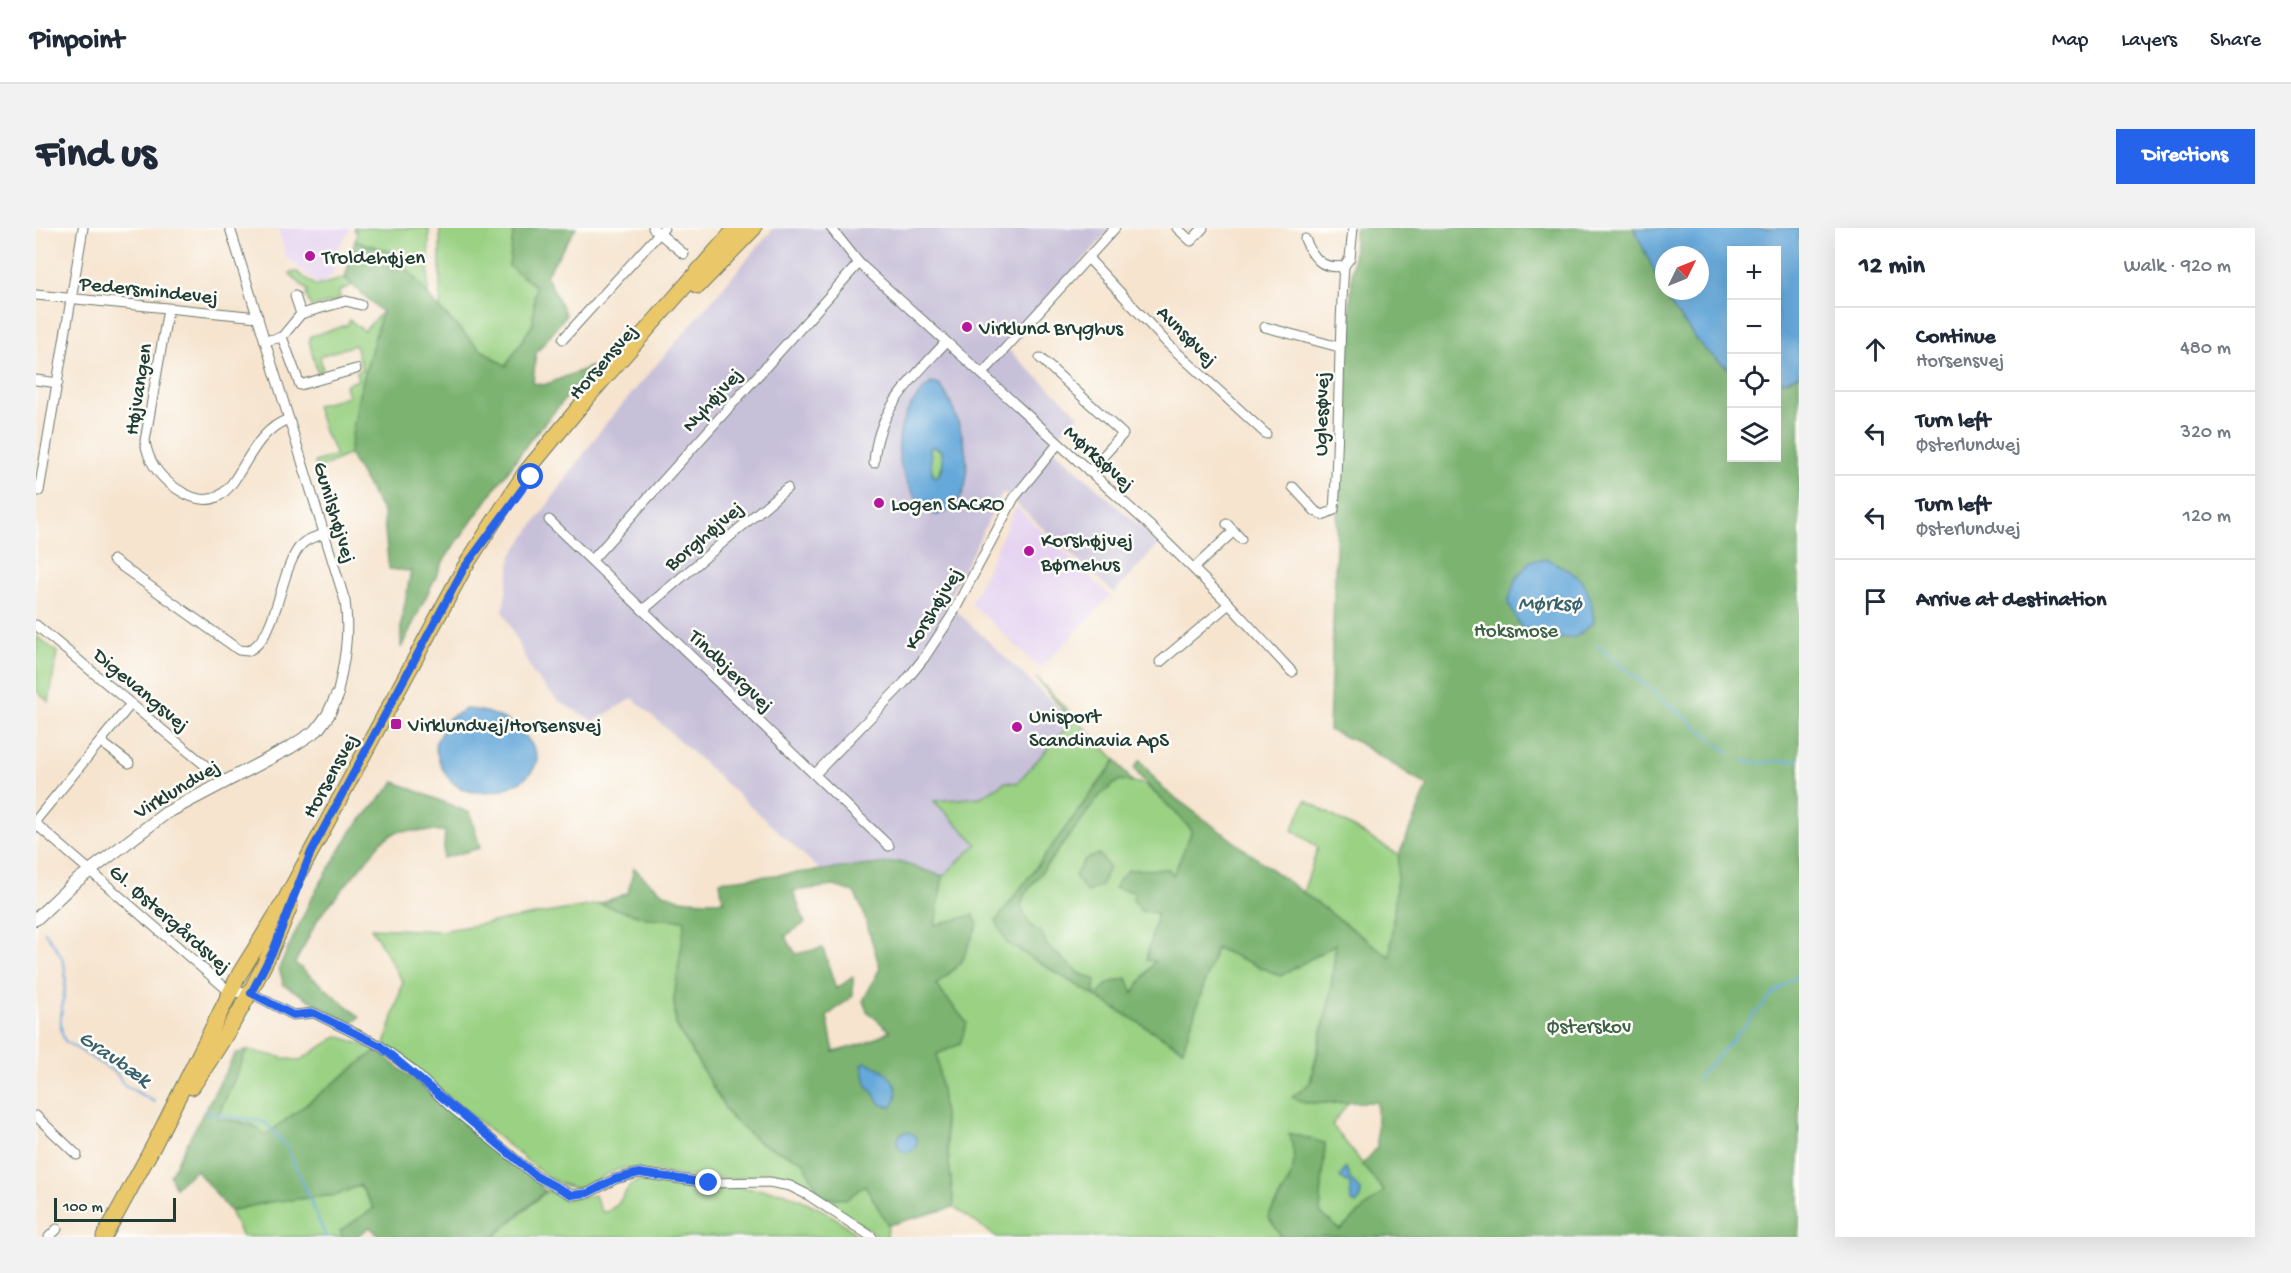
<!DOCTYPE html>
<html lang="en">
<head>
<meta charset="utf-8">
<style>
	:root { --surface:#fff; --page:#f2f2f3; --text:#1f2937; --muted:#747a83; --line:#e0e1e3; --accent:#2563eb }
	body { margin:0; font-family:"Gochi Hand",sans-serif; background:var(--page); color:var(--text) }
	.controls { position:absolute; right:18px; top:18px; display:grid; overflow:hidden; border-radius:0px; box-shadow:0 6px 24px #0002 }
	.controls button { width:54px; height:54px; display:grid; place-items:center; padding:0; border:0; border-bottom:2px solid var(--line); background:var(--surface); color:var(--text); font:30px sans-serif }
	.compass { position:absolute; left:1619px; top:18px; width:54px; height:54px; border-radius:50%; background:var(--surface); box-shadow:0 6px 24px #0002; rotate:47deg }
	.scale { position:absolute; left:18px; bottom:15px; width:122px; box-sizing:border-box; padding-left:6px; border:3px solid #1f3d34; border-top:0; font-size:16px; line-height:21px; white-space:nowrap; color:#1f3d34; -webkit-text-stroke:4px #fdfcf7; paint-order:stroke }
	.stop { position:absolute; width:18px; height:18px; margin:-14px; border:4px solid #2563eb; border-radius:50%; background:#fff }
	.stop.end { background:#2563eb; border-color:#fff; box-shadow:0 2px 6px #0008 }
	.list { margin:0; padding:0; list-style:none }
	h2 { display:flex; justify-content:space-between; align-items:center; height:78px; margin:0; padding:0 24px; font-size:26px }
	h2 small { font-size:20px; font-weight:400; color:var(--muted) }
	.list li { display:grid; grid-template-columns:39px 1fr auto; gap:18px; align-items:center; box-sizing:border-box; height:84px; padding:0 24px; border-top:2px solid var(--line) }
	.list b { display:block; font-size:22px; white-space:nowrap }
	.list p { margin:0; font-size:20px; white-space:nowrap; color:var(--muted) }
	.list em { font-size:20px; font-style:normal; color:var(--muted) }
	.icon { flex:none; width:33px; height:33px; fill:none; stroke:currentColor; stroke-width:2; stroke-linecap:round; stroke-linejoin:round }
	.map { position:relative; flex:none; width:1763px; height:1009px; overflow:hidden; border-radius:0px }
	header { display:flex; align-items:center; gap:36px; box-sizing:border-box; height:84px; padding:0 30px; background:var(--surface); border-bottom:2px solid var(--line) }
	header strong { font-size:28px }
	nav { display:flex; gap:33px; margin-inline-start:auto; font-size:21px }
	.intro { display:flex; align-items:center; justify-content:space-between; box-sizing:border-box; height:144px; padding:0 36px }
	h1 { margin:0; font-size:42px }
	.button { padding:15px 27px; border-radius:0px; background:var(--accent); color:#fff; font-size:21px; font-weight:700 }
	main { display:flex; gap:36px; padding:0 36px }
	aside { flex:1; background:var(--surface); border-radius:0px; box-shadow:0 6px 24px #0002 }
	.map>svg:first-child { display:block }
</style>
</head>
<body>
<header>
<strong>Pinpoint</strong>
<nav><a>Map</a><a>Layers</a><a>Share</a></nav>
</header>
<div class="intro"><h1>Find us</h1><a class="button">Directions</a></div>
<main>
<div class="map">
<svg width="1763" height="1009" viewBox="0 0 1763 1009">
	<rect width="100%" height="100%" fill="#fdfcf7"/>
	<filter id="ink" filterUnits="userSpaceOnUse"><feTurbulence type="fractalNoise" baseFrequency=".0167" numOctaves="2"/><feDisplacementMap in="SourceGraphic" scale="12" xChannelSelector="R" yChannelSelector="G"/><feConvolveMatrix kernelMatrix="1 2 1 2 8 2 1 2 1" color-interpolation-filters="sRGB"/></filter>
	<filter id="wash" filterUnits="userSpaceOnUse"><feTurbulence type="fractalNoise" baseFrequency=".008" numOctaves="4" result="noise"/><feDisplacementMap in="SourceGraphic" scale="24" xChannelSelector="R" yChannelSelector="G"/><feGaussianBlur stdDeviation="1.35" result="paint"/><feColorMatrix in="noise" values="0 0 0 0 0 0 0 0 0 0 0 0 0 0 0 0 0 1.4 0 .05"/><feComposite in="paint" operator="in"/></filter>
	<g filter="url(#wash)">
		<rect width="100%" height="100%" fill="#f6e4cf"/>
		<!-- built -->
		<g fill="#e5d3f1">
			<path d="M243,0h72l-17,27v18l-11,10h-6l-32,-27z"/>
			<path d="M980,279l95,89 -71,73 -69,-66z"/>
		</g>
		<!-- industrial -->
		<path fill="#c7c0d9" d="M738,0h338l-107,119 74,68 -30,30 110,99 -45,49 -111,-101 -56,110 125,119 -55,62 -12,-1 -24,15 -47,4 43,43 -34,32 -44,-14 -79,8 -187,-172 -39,23 -36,-20 -25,-27 -30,-63 9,-56 90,-127z"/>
		<!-- green -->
		<g fill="#9ad183" stroke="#5c875c" stroke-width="1.5">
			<path d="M318,0h75l-1,67 -35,-43 -38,-11 2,-6z"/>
			<path d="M404,0h74l-5,38 26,20 -2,38 -27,42 -26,-17 -40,-40z"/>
			<path d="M255,44h6l19,14 29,-8 8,7 -14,6 1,6 -3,4 -26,6 -5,-12 2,-4 -18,-17z"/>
			<path d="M346,84l-23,83 -10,59 -33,16 -1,-8 21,-7 -7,-16 -3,-2 -10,-31 32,-10 -3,-11 13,-5 -2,-8 6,-3 -7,-24 -35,11 3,14 -6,1 -8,-30 2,-5 36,-11 3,-5 14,11z"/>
			<path d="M897,218l9,5 1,11 -4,14 -4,1 -5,-11v-17z"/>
			<path d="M0,408l21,16 -8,50 -13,-11z"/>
			<path d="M1000,450l80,82 -119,161 10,22 175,106 34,-101 65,28 55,-33 -6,54 -25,106h43l-16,22 52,66 -43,39 -21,-17 5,-70 -29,9 -4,23 -24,42 14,20h-286l-42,-30 -17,-153 23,-10 -24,-59 25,-22 12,-48 -38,11 8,-50 34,-32 -43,-43 47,-4 24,-15 12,1 55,-62z"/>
			<path d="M1084,552l24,4 34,29 14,18 -19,45 -38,16 23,21 -12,47 9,1 -23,33 -34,1 -5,-3 3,-12 -15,-6 -33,-27 -6,-13 -12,-9 -9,-19 3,-11 77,-101z"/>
			<path d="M1270,572l93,55 -9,103 -87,-65 15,-46 -26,-17z"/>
			<path d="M563,676l48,14 39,2 -12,79 2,26 55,93 29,25 43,18 18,36 44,-12 23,40 -1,12h-7l-75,-50 -18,-7 -24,-4 -34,3 -36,-2 -69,-9c-41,11 -33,34 -78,8l-161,-131 18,-63 -32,-54 70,3z"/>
			<path d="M302,808l39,14 -111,85 -26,-14 -23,-3 30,-68 52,11z"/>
			<path d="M607,950l140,14c24,10 57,24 75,45h-364l54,-47 14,9 33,-4 6,16 6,1 11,-8 12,-19z"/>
			<path d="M324,957l14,23 -34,23 3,6h-101l-12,-26 39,-9 68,-7z"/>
		</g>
		<!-- forest -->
		<g fill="#7bb371" stroke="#4d7852" stroke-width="1.5" fill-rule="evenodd">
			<path d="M478,0h62l-30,47 20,40 -30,38 -3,30 11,2 49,-19 -63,74 -86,120 -43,88v-24l10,-53 -22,-2 -6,-57 -34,-58 10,-59 23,-83 -37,-34 10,-37 38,11 48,59 39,38 26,17 27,-42 2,-38 -26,-20z"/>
			<path d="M1319,0h279l35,75 35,46 27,21 1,88h44l1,-77h8l14,-7v863h-517l-14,-20c19,-33 34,-45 21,-84l36,10 -5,70 20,17 44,-39 -22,-26 15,-17v-46l-72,1 -13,-6 19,-15 19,-85 6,-53 -55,32 -65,-28 -33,101 -176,-106 -11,-22 120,-161 17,23 -13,-3 -19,14 -77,101 -3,11 9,19 12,9 6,13 33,27 15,6 -2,12 4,3 9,-11 20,-6 6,15 22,-32 -9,-1 11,-47 -16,-2 -8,-12 2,-7 -20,-4 3,-7 10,-11 41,-1 4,6 19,-44c-18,-23 -42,-39 -58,-63l6,-8 22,28 228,169 9,-102 29,-69 -71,-44 -28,-12 8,-209z"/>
			<path d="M359,554l75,31 10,35 -37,10 2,-27h-47l-15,9 -64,77 -24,46 65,54 -9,7 -67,-39 -5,-17 32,-69 41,-69z"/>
			<path d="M1063,626l10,13 -8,19 -14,6 -12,-16 9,-16z"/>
			<path d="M863,634l44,14 -8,49 38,-10 5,9 -17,39 -25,22 31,38 -7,21 -23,10 17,153 -66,18 -23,-40 -18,14 -26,-2 -18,-36 -43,-18 -29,-25 -55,-93 -2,-26 11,-79 -38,-2 -48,-14 29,-11 6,-25c36,35 40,32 89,33l-3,-20zM798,658l20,6 9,19 17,57 -17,33 4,10 23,20 -24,12 -32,9 -7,-36 26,-20v-19l-17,12 -13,-41 -27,6 -11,-18 20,-13 -12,-32z"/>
			<path d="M211,822l-30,68 36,7 13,10 111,-85 154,125 14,16 -52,46h-113l-10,-10 -14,10h-13l-3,-6 34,-23 -14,-23 -23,10 -68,7 -39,9 -34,-41 -21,17 -5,-12 65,-121z"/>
		</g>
		<!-- water -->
		<g fill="#65a8da" stroke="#427287" stroke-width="1.5" fill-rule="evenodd">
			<path d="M1598,0h165v146l-14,7h-8l-1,-131h-44l-1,120 -27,-21 -35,-46zM1628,27h36v36h-36z"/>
			<path d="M895,155l9,2c21,29 50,119 -4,130 -12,-5 -20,-16 -26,-27 -21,-38 -12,-77 21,-105zM897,218l9,5c1,9 3,22 -7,26l-3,-4 -2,-24z"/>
			<path d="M1511,331c35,17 43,23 47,63l-18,15 -33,3 -23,-14 -12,-23 7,-23 15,-19z"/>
			<path d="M430,481c19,1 41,8 55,22 6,7 16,18 16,28 -3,28 -57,41 -78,28 -16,-10 -21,-27 -24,-43l14,-26z"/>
			<path d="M829,834c20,6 41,24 27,45l-10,-2 -16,-21 -4,-19z"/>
			<circle cx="871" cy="914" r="10"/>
			<path d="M1310,940l4,11 11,12v7l-5,6 -5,-3 -1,-17 -10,-7z"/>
		</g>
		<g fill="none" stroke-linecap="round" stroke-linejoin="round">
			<!-- stream -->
			<g stroke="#65a8da" stroke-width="2">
				<path d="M1560,417l133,108"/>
				<path d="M1706,533l17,2 40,-3"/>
				<path d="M8,703c7,10 17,21 20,33 7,24 -11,55 1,77l51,32 8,12 31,17"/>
				<path d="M1661,851l76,-85 26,-20"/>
				<path d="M167,884l62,10 22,25 39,90"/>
			</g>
		</g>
	</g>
	<g filter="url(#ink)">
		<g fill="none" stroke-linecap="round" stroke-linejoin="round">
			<defs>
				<g id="minor">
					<path d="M194,0l115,373c5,34 -1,62 -8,95"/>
					<path d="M617,0l31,26"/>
					<path d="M795,0l28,35 289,261 81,80 63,68"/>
					<path d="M1141,0l14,13 12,-13"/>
					<path d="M1269,11c8,19 17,31 39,27l6,-8 3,-30"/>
					<path d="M1052,30l80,86 98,90"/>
					<path d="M0,67l222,22"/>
					<path d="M132,81l-23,132c3,21 14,36 32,48 64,42 58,-52 112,-70"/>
					<path d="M265,86l45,-13 15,4"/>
					<path d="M1229,99l74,20"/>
					<path d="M246,109l18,48 56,-16"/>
					<path d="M527,111l101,-111"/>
					<path d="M229,113l17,-4 19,-23 -6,-18"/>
					<path d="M1004,130l83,76 -34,38"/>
					<path d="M946,146l133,-146"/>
					<path d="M0,152l22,3"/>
					<path d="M838,235c3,-54 38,-84 72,-121"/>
					<path d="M1257,259l22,24 8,4 11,-5c6,-81 4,-162 10,-244"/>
					<path d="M3,263l44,-263"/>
					<path d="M513,292l340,326"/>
					<path d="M1191,296l14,15"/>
					<path d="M77,332l126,90 9,1c32,-15 30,-83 55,-108 6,-5 14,-7 22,-9"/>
					<path d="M556,332l267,-297"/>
					<path d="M1158,340l40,-37"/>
					<path d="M607,382l144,-122"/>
					<path d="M0,397l188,156"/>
					<path d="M1124,434l69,-58"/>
					<path d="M65,514l28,21"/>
					<path d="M779,546l89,-91 20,-25 27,-41 63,-119 44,-54"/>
					<path d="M0,592l95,-116"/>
					<path d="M0,596l194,168 21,1 42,22 21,-2 65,32 31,23 41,39 85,69 36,19 16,-2 27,-14 24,-6 70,10 60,-1 21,4 18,9 64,42"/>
					<path d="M0,888l41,39"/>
					<path d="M13,1009l8,-8"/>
				</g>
				<path id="tertiary" d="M0,691l38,-36 92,-70 125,-66 26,-17 11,-15 9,-19"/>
				<g id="primary">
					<path d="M662,58l56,-58"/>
					<path d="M156,859c39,-57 73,-116 98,-181"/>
					<path d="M68,1009l50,-92 86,-172 44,-71 180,-334 61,-95 62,-75 149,-170"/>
				</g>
			</defs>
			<!-- minor casing -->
			<use href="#minor" stroke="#6a776a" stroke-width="11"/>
			<!-- tertiary casing -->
			<use href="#tertiary" stroke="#6a776a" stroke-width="14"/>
			<!-- primary casing -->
			<use href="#primary" stroke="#6a776a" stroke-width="17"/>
			<!-- minor -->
			<use href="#minor" stroke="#fff" stroke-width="9"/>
			<!-- tertiary -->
			<use href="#tertiary" stroke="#fff" stroke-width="12"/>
			<!-- primary -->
			<use href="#primary" stroke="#eac769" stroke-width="15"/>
		</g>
	</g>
	<g fill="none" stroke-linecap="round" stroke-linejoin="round" filter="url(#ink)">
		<!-- route -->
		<path stroke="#2563eb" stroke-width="8" d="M495,249l-67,91 -153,284 -38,99 -22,42 42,22 21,-2 65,32 157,131 36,19 16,-2 27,-14 24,-6 70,10"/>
	</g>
	<!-- markers -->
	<g fill="#b5179e" stroke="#fdfcf7" stroke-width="2">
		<circle cx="274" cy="28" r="6"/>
		<circle cx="931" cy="99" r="6"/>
		<circle cx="843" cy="275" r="6"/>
		<circle cx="993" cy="323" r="6"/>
		<rect x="354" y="490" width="12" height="12" rx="3"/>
		<circle cx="981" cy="499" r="6"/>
	</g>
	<g text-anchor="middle" stroke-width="5" stroke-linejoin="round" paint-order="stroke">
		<!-- poi labels -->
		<g font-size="21" fill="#1f3d34" stroke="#fdfcf7" text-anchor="start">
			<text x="286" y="35">Troldehøjen</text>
			<text x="943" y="106">Virklund Bryghus</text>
			<text x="855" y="282">Logen SACRO</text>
			<text x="1005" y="318">Korshøjvej<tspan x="1005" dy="24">Børnehus</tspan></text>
			<text x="993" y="494">Unisport<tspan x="993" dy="24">Scandinavia ApS</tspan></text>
			<text x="372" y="503">Virklundvej/Horsensvej</text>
		</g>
		<!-- street labels -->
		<g font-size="21" fill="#1f3d34" stroke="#fdfcf7">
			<text transform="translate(113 61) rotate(6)" y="7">Pedersmindevej</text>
			<text transform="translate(1152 107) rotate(45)" y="7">Avnsøvej</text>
			<text transform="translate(566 133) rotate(-49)" y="7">Horsensvej</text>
			<text transform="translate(101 161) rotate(-81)" y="7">Højvangen</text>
			<text transform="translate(675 171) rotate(-48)" y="7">Nyhøjvej</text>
			<text transform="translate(1284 186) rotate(-89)" y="7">Uglesøvej</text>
			<text transform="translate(1064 229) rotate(42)" y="7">Mørksøvej</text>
			<text transform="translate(300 284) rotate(73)" y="7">Gunilshøjvej</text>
			<text transform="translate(667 307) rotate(-40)" y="7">Borghøjvej</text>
			<text transform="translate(896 380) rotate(-59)" y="7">Korshøjvej</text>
			<text transform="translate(696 442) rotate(44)" y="7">Tindbjergvej</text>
			<text transform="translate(106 461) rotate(40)" y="7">Digevangsvej</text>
			<text transform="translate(293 547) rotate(-61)" y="7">Horsensvej</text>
			<text transform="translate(140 560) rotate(-31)" y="7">Virklundvej</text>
			<text transform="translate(135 690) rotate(41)" y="7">Gl. Østergårdsvej</text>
		</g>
		<!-- park labels -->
		<g font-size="21" fill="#3e6248" stroke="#fdfcf7">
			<text x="1480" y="408">Hoksmose</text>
			<text x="1553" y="804">Østerskov</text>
		</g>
		<!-- water labels -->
		<g font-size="22" font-style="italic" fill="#38626e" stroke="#fdfcf7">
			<text x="1514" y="381">Mørksø</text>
			<text transform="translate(80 829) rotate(35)" y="8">Gravbæk</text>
		</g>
	</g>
</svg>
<div class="controls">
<button>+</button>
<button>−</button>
<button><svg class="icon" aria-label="locate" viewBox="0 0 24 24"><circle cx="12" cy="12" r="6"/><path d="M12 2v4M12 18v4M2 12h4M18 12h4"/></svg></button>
<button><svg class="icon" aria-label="layers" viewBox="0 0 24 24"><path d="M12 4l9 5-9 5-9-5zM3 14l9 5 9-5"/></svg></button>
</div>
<svg class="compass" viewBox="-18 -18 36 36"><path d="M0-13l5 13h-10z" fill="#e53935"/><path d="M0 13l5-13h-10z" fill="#747a83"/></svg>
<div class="scale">100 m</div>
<div class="stop" style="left:495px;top:249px"></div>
<div class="stop end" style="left:673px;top:955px"></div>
</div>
<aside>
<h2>12 min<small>Walk · 920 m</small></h2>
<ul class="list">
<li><svg class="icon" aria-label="ahead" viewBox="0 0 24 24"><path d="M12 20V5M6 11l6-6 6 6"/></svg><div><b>Continue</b><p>Horsensvej</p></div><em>480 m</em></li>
<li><svg class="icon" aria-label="left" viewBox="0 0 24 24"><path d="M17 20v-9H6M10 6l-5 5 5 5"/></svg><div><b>Turn left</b><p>Østerlundvej</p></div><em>320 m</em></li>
<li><svg class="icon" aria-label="left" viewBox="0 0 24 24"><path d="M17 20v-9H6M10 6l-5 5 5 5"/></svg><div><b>Turn left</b><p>Østerlundvej</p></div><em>120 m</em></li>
<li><svg class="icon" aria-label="arrive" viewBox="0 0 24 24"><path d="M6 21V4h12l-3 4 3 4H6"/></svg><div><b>Arrive at destination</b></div></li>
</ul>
</aside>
</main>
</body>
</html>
